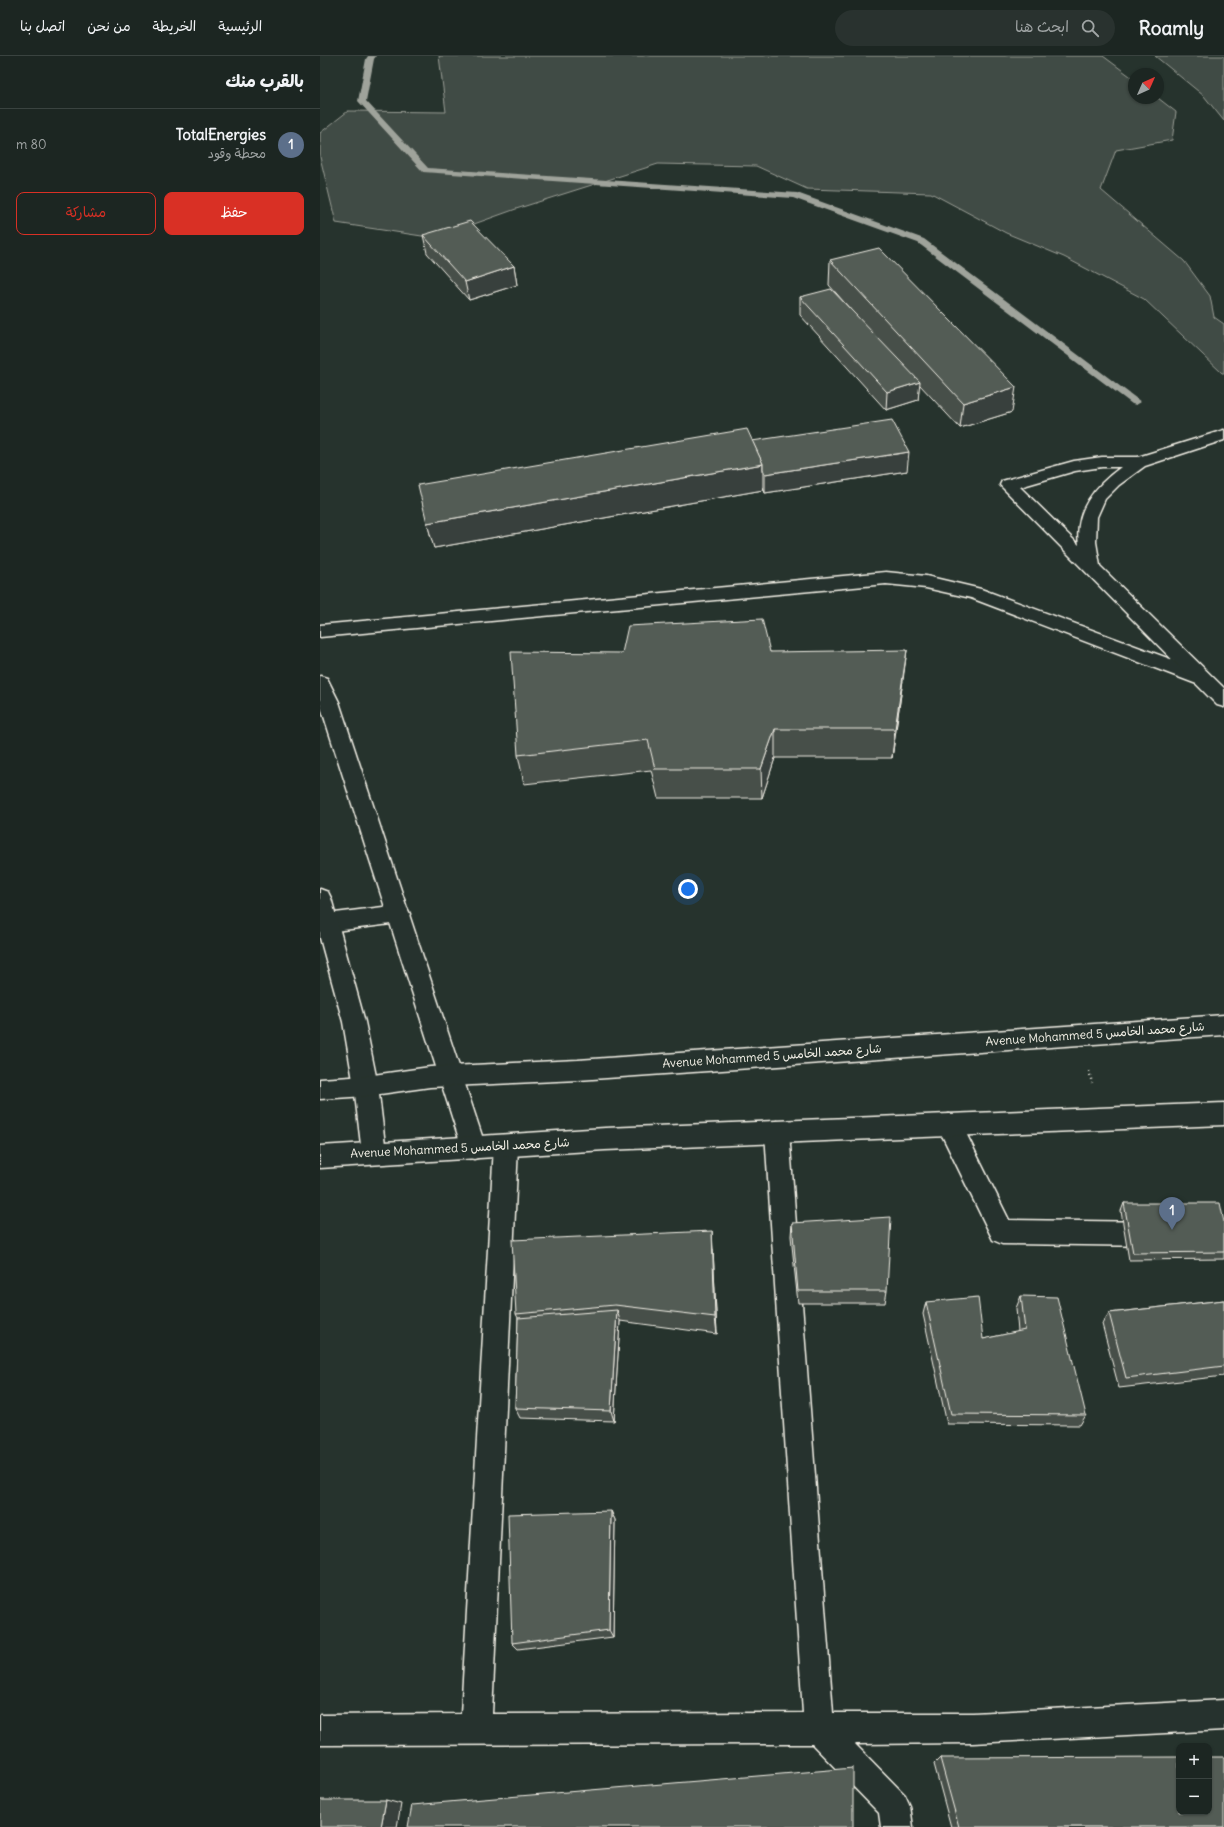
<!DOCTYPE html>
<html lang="ar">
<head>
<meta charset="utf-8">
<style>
	:root { --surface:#1c2622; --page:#29322f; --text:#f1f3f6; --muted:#a0a5a5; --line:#3a4340; --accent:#d93025 }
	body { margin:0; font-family:Delius,"Playpen Sans Arabic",sans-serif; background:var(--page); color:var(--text); direction:rtl }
	.controls { position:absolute; right:12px; bottom:12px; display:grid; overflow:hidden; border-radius:8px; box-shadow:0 1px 3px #0004 }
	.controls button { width:36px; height:36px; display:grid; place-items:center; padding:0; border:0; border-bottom:1px solid var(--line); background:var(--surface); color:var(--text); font:20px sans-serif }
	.compass { position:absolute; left:808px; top:12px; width:36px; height:36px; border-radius:50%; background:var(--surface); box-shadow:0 1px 3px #0004; rotate:45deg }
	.you { position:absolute; left:368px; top:833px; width:14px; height:14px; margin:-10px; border:3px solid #fff; border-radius:50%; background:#1a73e8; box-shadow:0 0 0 6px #1a73e833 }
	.badge { display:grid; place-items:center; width:26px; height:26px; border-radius:50%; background:var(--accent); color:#fff; font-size:13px; font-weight:700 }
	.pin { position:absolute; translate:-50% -33px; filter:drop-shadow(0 1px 2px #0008) }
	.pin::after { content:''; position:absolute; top:21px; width:14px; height:12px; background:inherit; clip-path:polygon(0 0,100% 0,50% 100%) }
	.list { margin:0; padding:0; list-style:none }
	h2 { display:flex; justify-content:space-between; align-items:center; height:52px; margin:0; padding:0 16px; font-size:17px }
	h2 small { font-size:13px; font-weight:400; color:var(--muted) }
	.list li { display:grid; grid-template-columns:26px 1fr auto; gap:12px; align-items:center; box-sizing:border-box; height:72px; padding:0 16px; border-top:1px solid var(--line) }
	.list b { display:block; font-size:15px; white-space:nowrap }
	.list p { margin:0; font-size:13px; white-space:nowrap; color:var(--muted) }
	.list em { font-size:13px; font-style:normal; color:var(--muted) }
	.actions { display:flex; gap:8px; padding:12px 16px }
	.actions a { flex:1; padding:9px 0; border:1px solid var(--accent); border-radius:8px; text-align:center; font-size:14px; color:var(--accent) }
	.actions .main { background:var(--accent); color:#fff }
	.icon { flex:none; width:22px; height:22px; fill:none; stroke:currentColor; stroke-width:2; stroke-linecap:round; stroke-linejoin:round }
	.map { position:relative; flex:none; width:904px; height:1771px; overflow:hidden; direction:ltr }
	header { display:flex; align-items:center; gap:24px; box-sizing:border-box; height:56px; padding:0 20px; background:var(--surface); border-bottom:1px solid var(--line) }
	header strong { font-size:19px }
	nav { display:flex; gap:22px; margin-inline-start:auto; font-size:14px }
	.search { width:280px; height:36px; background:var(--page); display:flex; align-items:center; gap:10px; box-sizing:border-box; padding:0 14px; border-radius:22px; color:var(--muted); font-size:15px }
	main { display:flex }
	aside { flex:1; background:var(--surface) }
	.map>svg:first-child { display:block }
</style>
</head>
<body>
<header>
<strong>Roamly</strong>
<div class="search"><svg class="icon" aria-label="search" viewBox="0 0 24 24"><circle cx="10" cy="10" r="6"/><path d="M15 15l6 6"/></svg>ابحث هنا</div>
<nav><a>الرئيسية</a><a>الخريطة</a><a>من نحن</a><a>اتصل بنا</a></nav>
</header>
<main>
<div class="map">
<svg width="904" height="1771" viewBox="0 0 904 1771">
	<rect width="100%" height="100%" fill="#26332d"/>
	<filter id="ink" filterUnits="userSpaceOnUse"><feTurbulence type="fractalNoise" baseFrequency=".025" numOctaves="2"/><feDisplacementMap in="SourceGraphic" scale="8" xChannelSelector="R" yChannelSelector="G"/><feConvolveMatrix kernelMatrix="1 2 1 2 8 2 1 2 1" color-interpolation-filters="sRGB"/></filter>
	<g filter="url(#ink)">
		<!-- green -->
		<g fill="#414b45" stroke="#9a9e96">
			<path d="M119,0h664l31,23v19h24l18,14 -4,28 -56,10 -15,40 83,71 26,35 4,21 10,7v49h-2l-78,-74 -80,-42 -58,-24 -75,-40 -124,-4 -51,-23 -98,-2 -142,45 -81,29 -99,-15 -16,-66v-24l28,-22 98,1z"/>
			<path d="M835,0h69v65l-20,-25z"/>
		</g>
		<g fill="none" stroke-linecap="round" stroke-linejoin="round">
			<!-- stream -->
			<path fill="#9fa39b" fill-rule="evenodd" d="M48,0h8l-2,3 -8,42 62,67 369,25 127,46 217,163 -5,3 -4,-1 -214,-161 -125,-45 -370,-26 -65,-71 8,-42z"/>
			<defs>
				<g id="lane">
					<path d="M566,516l40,4 55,13 227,84 3,5 -3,5 -7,2 -7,-2 -223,-85 -45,-10 -40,-4 -566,53v-12z"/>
					<path d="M79,849l8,3 3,6 -3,6 -8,3 -72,9 -7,-3v-12l7,-3z"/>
					<path d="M629,1058l9,3 51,103 146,2 9,4 4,8 -4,8 -9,4 -153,-2 -9,-4 -56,-115 3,-8z"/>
				</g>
				<g id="street">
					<path d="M904,374v10l-79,26 -26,19 -14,14 -8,18 -1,25 4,24 124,122v19l-7,-2 -217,-220 2,-4 72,-20 28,-4h36zM782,411h19c-26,19 -47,43 -42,78l-59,-58 55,-16z"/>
					<path d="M0,620l7,2 12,24 147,446 -3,8 -9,3 -9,-3 -3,-8 -142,-444z"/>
					<path d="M0,833l8,3 3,6 34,124 13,64 -4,7 -8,3 -8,-3 -4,-7 -11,-64 -23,-84z"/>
					<path d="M457,1065l9,3 3,8 44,581h140l251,-13v30l-251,13 -118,1 50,51 5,11 3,21h-32l-2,-14 -67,-69 -492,1v-30l141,-1 33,-568 3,-8 9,-3 9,3 3,8 -26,568 311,-1 -38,-581 3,-8z"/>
				</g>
				<path id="secondary" d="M46,1020l8,3 4,7 8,67 -3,8 -9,3 -9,-3 -3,-8 -8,-67 4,-7z"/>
				<g id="primary">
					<path d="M904,959v20l-646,45 -148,7 -64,9 -46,3v-20l46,-3 64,-9 148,-7z"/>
					<path d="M904,1047v22l-619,25 -285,18v-22l285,-18z"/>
				</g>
			</defs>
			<!-- lane casing -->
			<use href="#lane" stroke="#f4f1e8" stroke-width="3"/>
			<!-- street casing -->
			<use href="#street" stroke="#f4f1e8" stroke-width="3"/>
			<!-- secondary casing -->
			<use href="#secondary" stroke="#f4f1e8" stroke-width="3"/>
			<!-- primary casing -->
			<use href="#primary" stroke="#f4f1e8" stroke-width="3"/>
			<!-- path -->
			<path stroke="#f4f1e8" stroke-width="2.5" stroke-dasharray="1 3" stroke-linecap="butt" d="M769,1015l3,12"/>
			<!-- lane -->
			<use href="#lane" fill="#26332d" fill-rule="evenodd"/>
			<!-- street -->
			<use href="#street" fill="#26332d" fill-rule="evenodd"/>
			<!-- secondary -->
			<use href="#secondary" fill="#26332d" fill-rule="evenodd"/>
			<!-- primary -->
			<use href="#primary" fill="#26332d" fill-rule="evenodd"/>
		</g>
		<!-- wall -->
		<g fill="#474f49" stroke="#f4f1e8">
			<path d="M103,179l91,31 3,19 -48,15 -42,-47z"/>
			<path d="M510,204l182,152 -52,16 -41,-44 -1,16 -32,10 -86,-95v-18l51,13 -22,-25z"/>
			<path d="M432,385l155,30 -142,22 -2,-6v3l-329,58 -7,-25z"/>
			<path d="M450,596l133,28 -11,78h-117l-13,40h-104l-7,-28 -127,14 -6,-29 104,-102z"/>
			<path d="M804,1147l100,19v37l-95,1 -8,-49z"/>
			<path d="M472,1167l95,68 -2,12h-87l-7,-67z"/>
			<path d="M393,1193l4,85 -97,-13 -6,100 -94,-3 -5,-10 3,-90 -2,-4z"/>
			<path d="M701,1240l65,119 -6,10 -133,-1 -24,-110 3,-12 57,37 35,-7 -2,-24z"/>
			<path d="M904,1244v76l-105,12 -17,-64 7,-11z"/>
			<path d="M291,1455l4,9 -2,117 -95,12 -6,-6z"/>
			<path d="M620,1702l284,69h-273l-17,-63z"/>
		</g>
		<!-- shaded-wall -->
		<g fill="#39403c" stroke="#f4f1e8">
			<path d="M194,210l3,19 -48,15 -4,-18z"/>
			<path d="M600,326l-2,18 -32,10 1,-18z"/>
			<path d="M696,331l-4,25 -52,16 3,-25z"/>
			<path d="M589,396l-2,19 -142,22v-19z"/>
			<path d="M443,408v26l-329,58 -7,-25z"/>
			<path d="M587,594l-4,30 -11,78 3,-29z"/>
			<path d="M455,673v29l-13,40 -1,-29z"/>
			<path d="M392,1175l1,18 4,85 -2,-17z"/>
			<path d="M297,1254l3,11 -6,100 -3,-10z"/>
			<path d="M291,1455l4,9 -2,117 -4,-7z"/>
			<path d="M66,1744l15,4 -4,23h-16z"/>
		</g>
		<!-- building -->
		<g fill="#525c55" stroke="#f4f1e8">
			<path d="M150,165l44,45 -49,16 -42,-47z"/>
			<path d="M559,192l137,139 -53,16 -133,-143z"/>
			<path d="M511,233l89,93 -33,10 -87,-95z"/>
			<path d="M572,364l17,32 -144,22 -2,-5v-5l-11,-23z"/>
			<path d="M427,373l16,35 -336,59 -9,-38z"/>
			<path d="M442,563l8,33 137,-2 -12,79h-120l-14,40h-106l-7,-29 -130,15 -7,-103 111,1 6,-27z"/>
			<path d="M804,1147h96l4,19v30l-91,1z"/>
			<path d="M571,1161l-4,74h-89l-6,-68z"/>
			<path d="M392,1175l3,86 -100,-12 -99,9 -4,-74z"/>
			<path d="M701,1240l36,1 29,118 -135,-1 -25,-112 52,-5 5,42 42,-9z"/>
			<path d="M904,1244v66l-98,12 -17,-65z"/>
			<path d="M297,1254l-6,101 -96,-3 3,-90z"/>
			<path d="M291,1455l-2,119 -97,13 -4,-129z"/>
			<path d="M859,1701v55h30v-55h15v70h-265l-19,-69z"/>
			<path d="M533,1712v59h-445l4,-22z"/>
			<path d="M0,1744h66l-5,27h-61z"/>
		</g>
	</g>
	<g text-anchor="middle" stroke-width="3" stroke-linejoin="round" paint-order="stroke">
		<!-- street labels -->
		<g font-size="12" fill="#f4f1e8" stroke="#26332d">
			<text transform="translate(775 978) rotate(-4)" y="4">Avenue Mohammed 5 شارع محمد الخامس</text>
			<text transform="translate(452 1000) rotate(-4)" y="4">Avenue Mohammed 5 شارع محمد الخامس</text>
			<text transform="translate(140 1092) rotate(-3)" y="4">Avenue Mohammed 5 شارع محمد الخامس</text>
		</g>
	</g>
</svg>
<div class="controls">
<button>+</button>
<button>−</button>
</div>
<svg class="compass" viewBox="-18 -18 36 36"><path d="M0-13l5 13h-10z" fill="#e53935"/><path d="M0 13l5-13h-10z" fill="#a0a5a5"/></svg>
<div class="you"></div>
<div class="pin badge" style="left:852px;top:1174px;background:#5c6f8a">1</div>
</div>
<aside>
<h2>بالقرب منك<small></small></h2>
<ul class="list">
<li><span class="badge" style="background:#5c6f8a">1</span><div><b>TotalEnergies</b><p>محطة وقود</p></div><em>80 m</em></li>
</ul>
<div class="actions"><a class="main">حفظ</a><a>مشاركة</a></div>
</aside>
</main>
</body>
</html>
